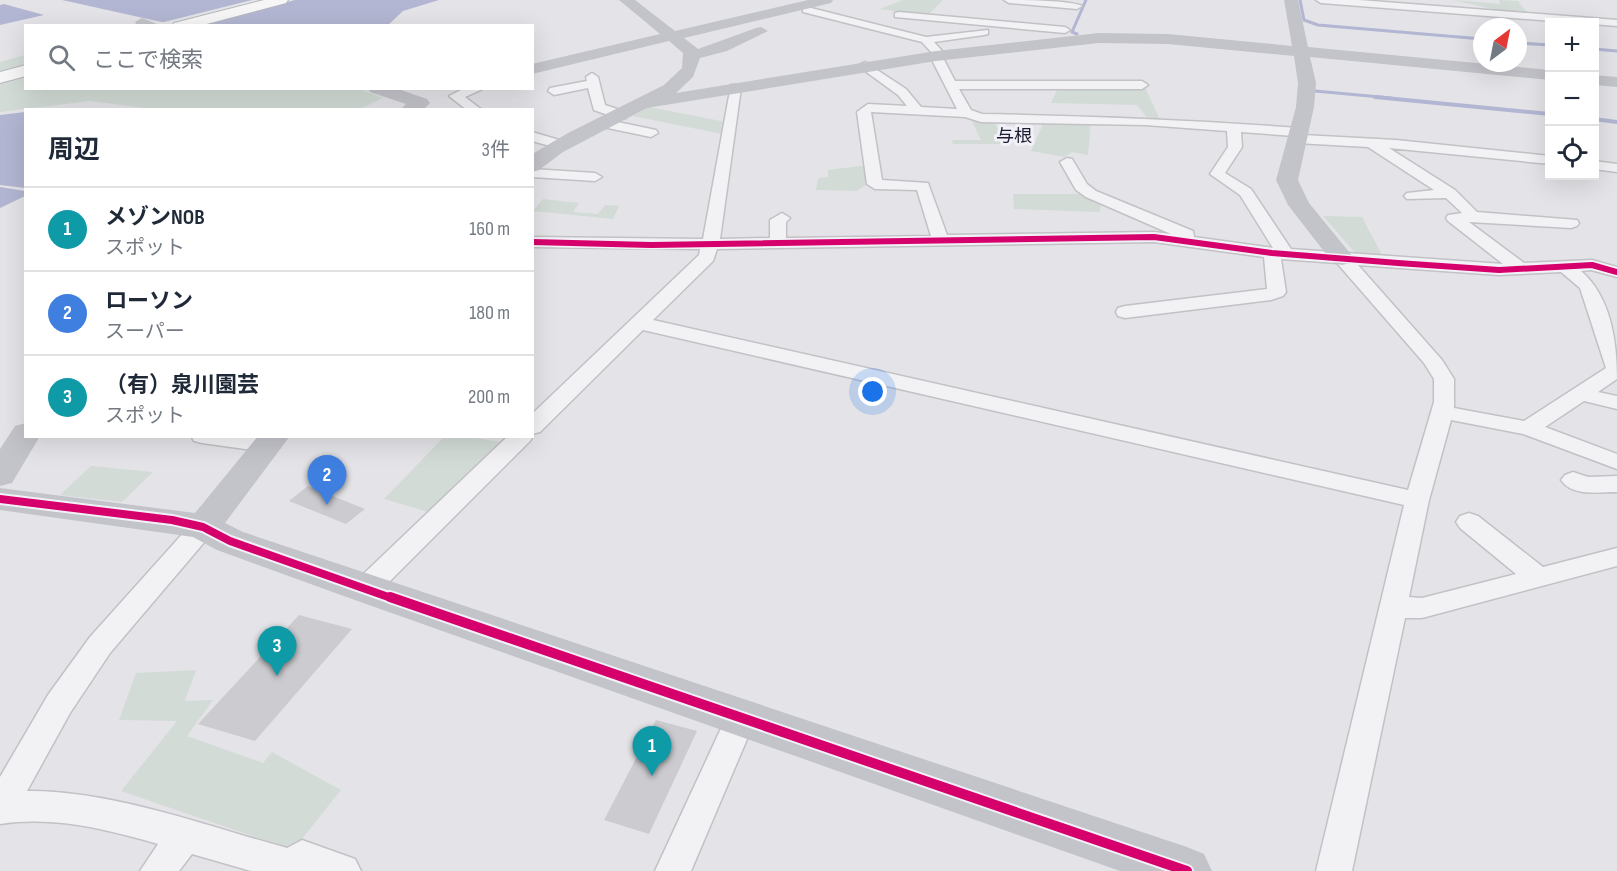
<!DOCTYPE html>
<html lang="ja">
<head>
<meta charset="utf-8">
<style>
	:root { --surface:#fff; --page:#f2f2f3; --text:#1f2937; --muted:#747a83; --line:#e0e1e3; --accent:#2563eb }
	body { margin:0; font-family:"Sofia Sans Condensed","Noto Sans JP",sans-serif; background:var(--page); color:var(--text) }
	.controls { position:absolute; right:18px; top:18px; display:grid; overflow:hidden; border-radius:0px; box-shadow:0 6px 24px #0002 }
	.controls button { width:54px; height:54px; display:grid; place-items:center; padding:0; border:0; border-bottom:2px solid var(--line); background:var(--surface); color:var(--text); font:30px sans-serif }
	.compass { position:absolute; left:1473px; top:18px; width:54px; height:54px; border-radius:50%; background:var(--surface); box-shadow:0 6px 24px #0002; rotate:32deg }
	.you { position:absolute; left:873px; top:392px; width:21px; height:21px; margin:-15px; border:4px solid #fff; border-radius:50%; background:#1a73e8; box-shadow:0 0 0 9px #1a73e833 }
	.badge { display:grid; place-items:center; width:39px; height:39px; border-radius:50%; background:var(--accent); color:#fff; font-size:20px; font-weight:700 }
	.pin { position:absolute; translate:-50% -50px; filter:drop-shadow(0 2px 3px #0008) }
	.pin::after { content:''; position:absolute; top:32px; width:21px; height:18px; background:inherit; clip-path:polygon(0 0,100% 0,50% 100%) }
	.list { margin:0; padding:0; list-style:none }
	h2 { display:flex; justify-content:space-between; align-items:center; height:78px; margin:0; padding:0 24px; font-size:26px }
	h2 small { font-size:20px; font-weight:400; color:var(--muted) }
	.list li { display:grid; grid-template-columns:39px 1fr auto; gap:18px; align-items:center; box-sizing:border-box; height:84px; padding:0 24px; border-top:2px solid var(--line) }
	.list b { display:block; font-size:22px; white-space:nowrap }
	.list p { margin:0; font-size:20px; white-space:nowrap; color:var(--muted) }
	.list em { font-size:20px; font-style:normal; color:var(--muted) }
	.icon { flex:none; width:33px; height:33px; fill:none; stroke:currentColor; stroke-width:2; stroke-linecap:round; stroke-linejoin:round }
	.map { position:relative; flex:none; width:1617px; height:871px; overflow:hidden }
	.search { position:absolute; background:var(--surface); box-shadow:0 6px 24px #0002; left:24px; top:24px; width:510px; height:66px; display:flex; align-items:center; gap:15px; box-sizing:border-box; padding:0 21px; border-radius:0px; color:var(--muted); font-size:22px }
	.panel { position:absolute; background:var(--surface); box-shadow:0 6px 24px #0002; left:24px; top:108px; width:510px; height:330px; border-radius:0px }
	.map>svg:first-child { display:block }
</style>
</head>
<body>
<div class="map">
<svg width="1617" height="871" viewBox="0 0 1617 871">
	<rect width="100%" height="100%" fill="#e4e4e8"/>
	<!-- green -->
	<g fill="#d2dbd5">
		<path d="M903,0h40l-16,16 -47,-7z"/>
		<path d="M1454,0l46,4 -1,-4 19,1 11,14 -38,-3 1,-3z"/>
		<path d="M25,55l1,33h330l27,10 -25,12h-198l-70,-9 -90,11v-50z"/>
		<path d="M1059,86l86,1 15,33 -12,-1 -11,-14 -86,-2z"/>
		<path d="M649,107l77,15 -4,12 -89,-18z"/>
		<path d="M970,118l23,4 16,22h-56l-1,-4h29z"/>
		<path d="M1044,122l47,1 -3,32 -16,-3 -8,5 -33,-6z"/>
		<path d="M860,166h7l3,16 -13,9 -41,-1 2,-12 10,-1v-7z"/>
		<path d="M1013,194h74l14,10 -1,8 -86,-3z"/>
		<path d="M543,199l36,4 -6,9 25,2 7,-9 14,1 -6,13 -80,-8z"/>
		<path d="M1323,216l39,1 21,40 -25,-1z"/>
		<path d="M444,437h25l38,6 -72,71 -51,-15z"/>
		<path d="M91,466l62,6 -31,30 -62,-7z"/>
		<path d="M196,670l-11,31 28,-1 -26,36 76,27 9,-11 69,38 -48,60 -172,-59 56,-70 -58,-1 17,-47z"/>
	</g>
	<!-- water -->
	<g fill="#b2b6d2">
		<path d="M62,0h377l-36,11 -16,15 -212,-1z"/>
		<path d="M4,4l40,11 -44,10v-20z"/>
		<path d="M25,112v76l-25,-3v-70z"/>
		<path d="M0,187l25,4v5l-25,12z"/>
	</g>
	<!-- pier -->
	<path fill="#e4e4e8" d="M252,0h43l-102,26 -37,-2z"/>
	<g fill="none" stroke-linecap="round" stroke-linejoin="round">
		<!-- stream-far1 -->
		<g stroke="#b2b6d2" stroke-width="3">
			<path d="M1300,0l4,20 14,5 164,14"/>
			<path d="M1077,34l-5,-2 14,-32"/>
			<path d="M1518,43l32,2"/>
			<path d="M1594,49l23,2"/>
			<path d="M1315,91l76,7"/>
		</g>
		<!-- stream -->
		<g stroke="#b2b6d2" stroke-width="4">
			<path d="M1375,97l175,17"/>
			<path d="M1594,119l23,3"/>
		</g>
	</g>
	<!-- building -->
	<g fill="#cbcbd0">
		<path d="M308,486l57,23 -19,15 -57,-23z"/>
		<path d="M299,615l53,14 -97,112 -57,-17z"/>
		<path d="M656,720l41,11 -48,103 -45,-14z"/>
	</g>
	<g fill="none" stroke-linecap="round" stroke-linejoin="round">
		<defs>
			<g id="street">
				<path d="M1004,0c18,0 64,0 78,6l-5,3 -68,-6z"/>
				<path d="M1316,0h43l258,20v6l-296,-23z"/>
				<path d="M807,7l119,30 62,-7v4l-4,1 -50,7 10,11 -2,3 13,25h187l6,4 -6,4h-183l12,21 11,4c106,2 211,6 317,14l7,4 -3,3 93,5 154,16v8l-161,-16 66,42 22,22 100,8 2,3 -2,3 -6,2 -102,-6 55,41 68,-3 25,7v10l-26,-7 -10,1c30,26 36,70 36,108l-19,13 19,4v13l-33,-8 -39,26 72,27v15l-94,-35 -72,-14 -22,80 -20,97 13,1 94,-24 -56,-46 -4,-6 4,-6 9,-3 9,3 65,51 74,-19v18l-195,52h-17l-53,253h-36l88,-366 -761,-175 -103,102 -8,2v-20l167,-159 1,-6 -168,-2v-10l171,2 28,-154h8l2,3 -21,151 50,-1v-18l12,-7 8,5 -4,4v16l145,-2 -14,-46 -42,-1 -8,-5 -10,-72 11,-8 39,2 -9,-11 -37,-27v-4l4,-2 41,27 15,18 36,2 -27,-53 2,-3 -10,-11 -119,-30v-4zM871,112l94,5 16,5 164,3 82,6 1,16 -18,27 30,21 33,53 -79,-11 -1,-6 -97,-40 -9,-7 -15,-25 -5,-1 -7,4 16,28 10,7 85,37 -17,-2 -207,3 -19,-52 -46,-3zM1241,132l53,4 -4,3 7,4 71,4 66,43 -27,3 -3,3 3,3 39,-1 16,15 -14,2 -2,3 2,3 55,43 -212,-15 -40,-60 -26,-16 17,-26zM1154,242l110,15 3,32 -142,17 -7,2 -2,4 2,4 7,2 146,-18 12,-4 3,-4 -5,-33 56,4 87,100 10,16v23l-26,88 -755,-170 60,-59 4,-12zM1358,265l141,10 62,-3 19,16 26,80 -82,53 -70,-13v-29l-12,-19z"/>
				<path d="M899,12l166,15 5,3 -5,3 -170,-16v-4z"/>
				<path d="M592,73l6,4 7,28 21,7v6h-10l-22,-8 -6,-22 -34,7 -6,-4 2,-3 37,-7 -1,-4z"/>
				<path d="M465,88h20l-20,9 17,13h-15l-18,-14z"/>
				<path d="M603,119l53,11 2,3 -7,4 -53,-11 -2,-3z"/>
				<path d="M532,132l34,10 2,3 -7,4 -29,-8z"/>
				<path d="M1594,161l23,3v8l-23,-3z"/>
				<path d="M532,169l63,4 7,4 -7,4 -63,-4z"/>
				<path d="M532,435l1,1 -3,5 -155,155 -10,3 -10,-3 -3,-7 3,-7 153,-146z"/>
				<path d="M191,436h66l18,4 3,5 -3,5 -8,2 -65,-9 -8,-2z"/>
				<path d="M1573,472l15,5 29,-1v16c-17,0 -45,5 -56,-12l4,-5z"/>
				<path d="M203,518l9,3 4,6 -4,6 -102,120 -40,60 -43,78c84,-1 179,35 260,57l15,-8 53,19 6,12h-110l-59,-17 -13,17h-39l18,-27c-53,-15 -103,-28 -158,-20v-47l48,-82 42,-58 104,-116z"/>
				<path d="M741,705l11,4 4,9 -65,153h-36l75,-162z"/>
			</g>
			<g id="highway">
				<path d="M264,0h24l-2,3 -87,23h-27l2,-3z"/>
				<path d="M26,65v11l-26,7v-11z"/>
			</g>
		</defs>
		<!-- street casing -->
		<use href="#street" stroke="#c1c1c6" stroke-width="3"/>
		<!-- highway casing -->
		<use href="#highway" stroke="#b6b6bd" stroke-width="2"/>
		<!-- street -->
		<use href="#street" fill="#f2f2f5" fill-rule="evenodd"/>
		<!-- secondary -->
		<g fill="#c3c3ca" fill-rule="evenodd">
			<path d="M619,0h16l40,31 133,-31h25l-2,3 -147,35 14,11 58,-21 5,-1 7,4 -41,20 -27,7 -7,19 -17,16 260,-42 163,-18 69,1 124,12 -8,-46h14l10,47 242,23v10l-240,-23 6,26 -2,24 -16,73 11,23 45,55 -3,5 -9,2 -9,-2 -45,-58 -12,-25 20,-73 2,-24 -4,-27 -126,-12 -69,-1 -163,18 -289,47 -84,44 -24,18 -7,2 2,-19 34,-20 96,-48 18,-17 1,-15 -14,-12 -137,33v-10l128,-30z"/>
			<path d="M142,18l20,8 -25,-1 -2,-3z"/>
			<path d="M1594,75l23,2v10l-23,-2z"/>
			<path d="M368,88h27l32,11 3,4 -7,7h-23l6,-6 -36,-12z"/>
			<path d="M26,423v13h14l-28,47 -12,3v-37l15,-23z"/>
			<path d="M258,436h32l-65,87 18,9 944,315 17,7 8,17h-92l-768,-272 -135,-49 -24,-13 -193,-27v-22l195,25z"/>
		</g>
		<!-- highway -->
		<use href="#highway" fill="#f6f6f7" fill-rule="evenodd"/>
		<defs>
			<path id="cycleway-far2" d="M532,242l119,3 503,-8 118,16 126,10 101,7 93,-5 25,7"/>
			<path id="cycleway-far1" d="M0,499l172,21 31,7 27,14 164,58"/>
			<path id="cycleway" d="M390,597l797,274"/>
		</defs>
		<!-- cycleway-far2 casing -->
		<use href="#cycleway-far2" stroke="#f1f1f7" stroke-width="9"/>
		<!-- cycleway-far1 casing -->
		<use href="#cycleway-far1" stroke="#f1f1f7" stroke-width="12"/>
		<!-- cycleway casing -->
		<use href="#cycleway" stroke="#f1f1f7" stroke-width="14"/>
		<!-- cycleway-far2 -->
		<use href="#cycleway-far2" stroke="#d6006c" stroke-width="6"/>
		<!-- cycleway-far1 -->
		<use href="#cycleway-far1" stroke="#d6006c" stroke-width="8"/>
		<!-- cycleway -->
		<use href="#cycleway" stroke="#d6006c" stroke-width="10"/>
	</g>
	<g text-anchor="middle" stroke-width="6" stroke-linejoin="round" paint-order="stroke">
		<!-- far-quarter labels -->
		<g font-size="18" fill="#1d1c32" stroke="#f1f1f7">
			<text x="1014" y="142">与根</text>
		</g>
	</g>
</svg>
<div class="controls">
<button>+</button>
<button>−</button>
<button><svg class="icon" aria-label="locate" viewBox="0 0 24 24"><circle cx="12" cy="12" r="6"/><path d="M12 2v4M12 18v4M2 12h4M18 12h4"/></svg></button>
</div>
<svg class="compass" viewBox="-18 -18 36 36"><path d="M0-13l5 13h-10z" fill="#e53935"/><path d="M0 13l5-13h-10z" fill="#747a83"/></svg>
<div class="you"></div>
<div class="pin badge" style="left:652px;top:776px;background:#0f9aa8">1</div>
<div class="pin badge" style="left:327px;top:505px;background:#3f7fe0">2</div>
<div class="pin badge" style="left:277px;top:676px;background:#0f9aa8">3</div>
<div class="search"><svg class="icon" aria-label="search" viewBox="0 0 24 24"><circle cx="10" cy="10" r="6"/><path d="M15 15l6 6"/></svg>ここで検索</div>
<section class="panel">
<h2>周辺<small>3件</small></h2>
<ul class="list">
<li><span class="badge" style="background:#0f9aa8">1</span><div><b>メゾンNOB</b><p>スポット</p></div><em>160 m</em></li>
<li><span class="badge" style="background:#3f7fe0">2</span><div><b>ローソン</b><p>スーパー</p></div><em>180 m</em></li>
<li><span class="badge" style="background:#0f9aa8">3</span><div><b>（有）泉川園芸</b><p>スポット</p></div><em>200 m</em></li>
</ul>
</section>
</div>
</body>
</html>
